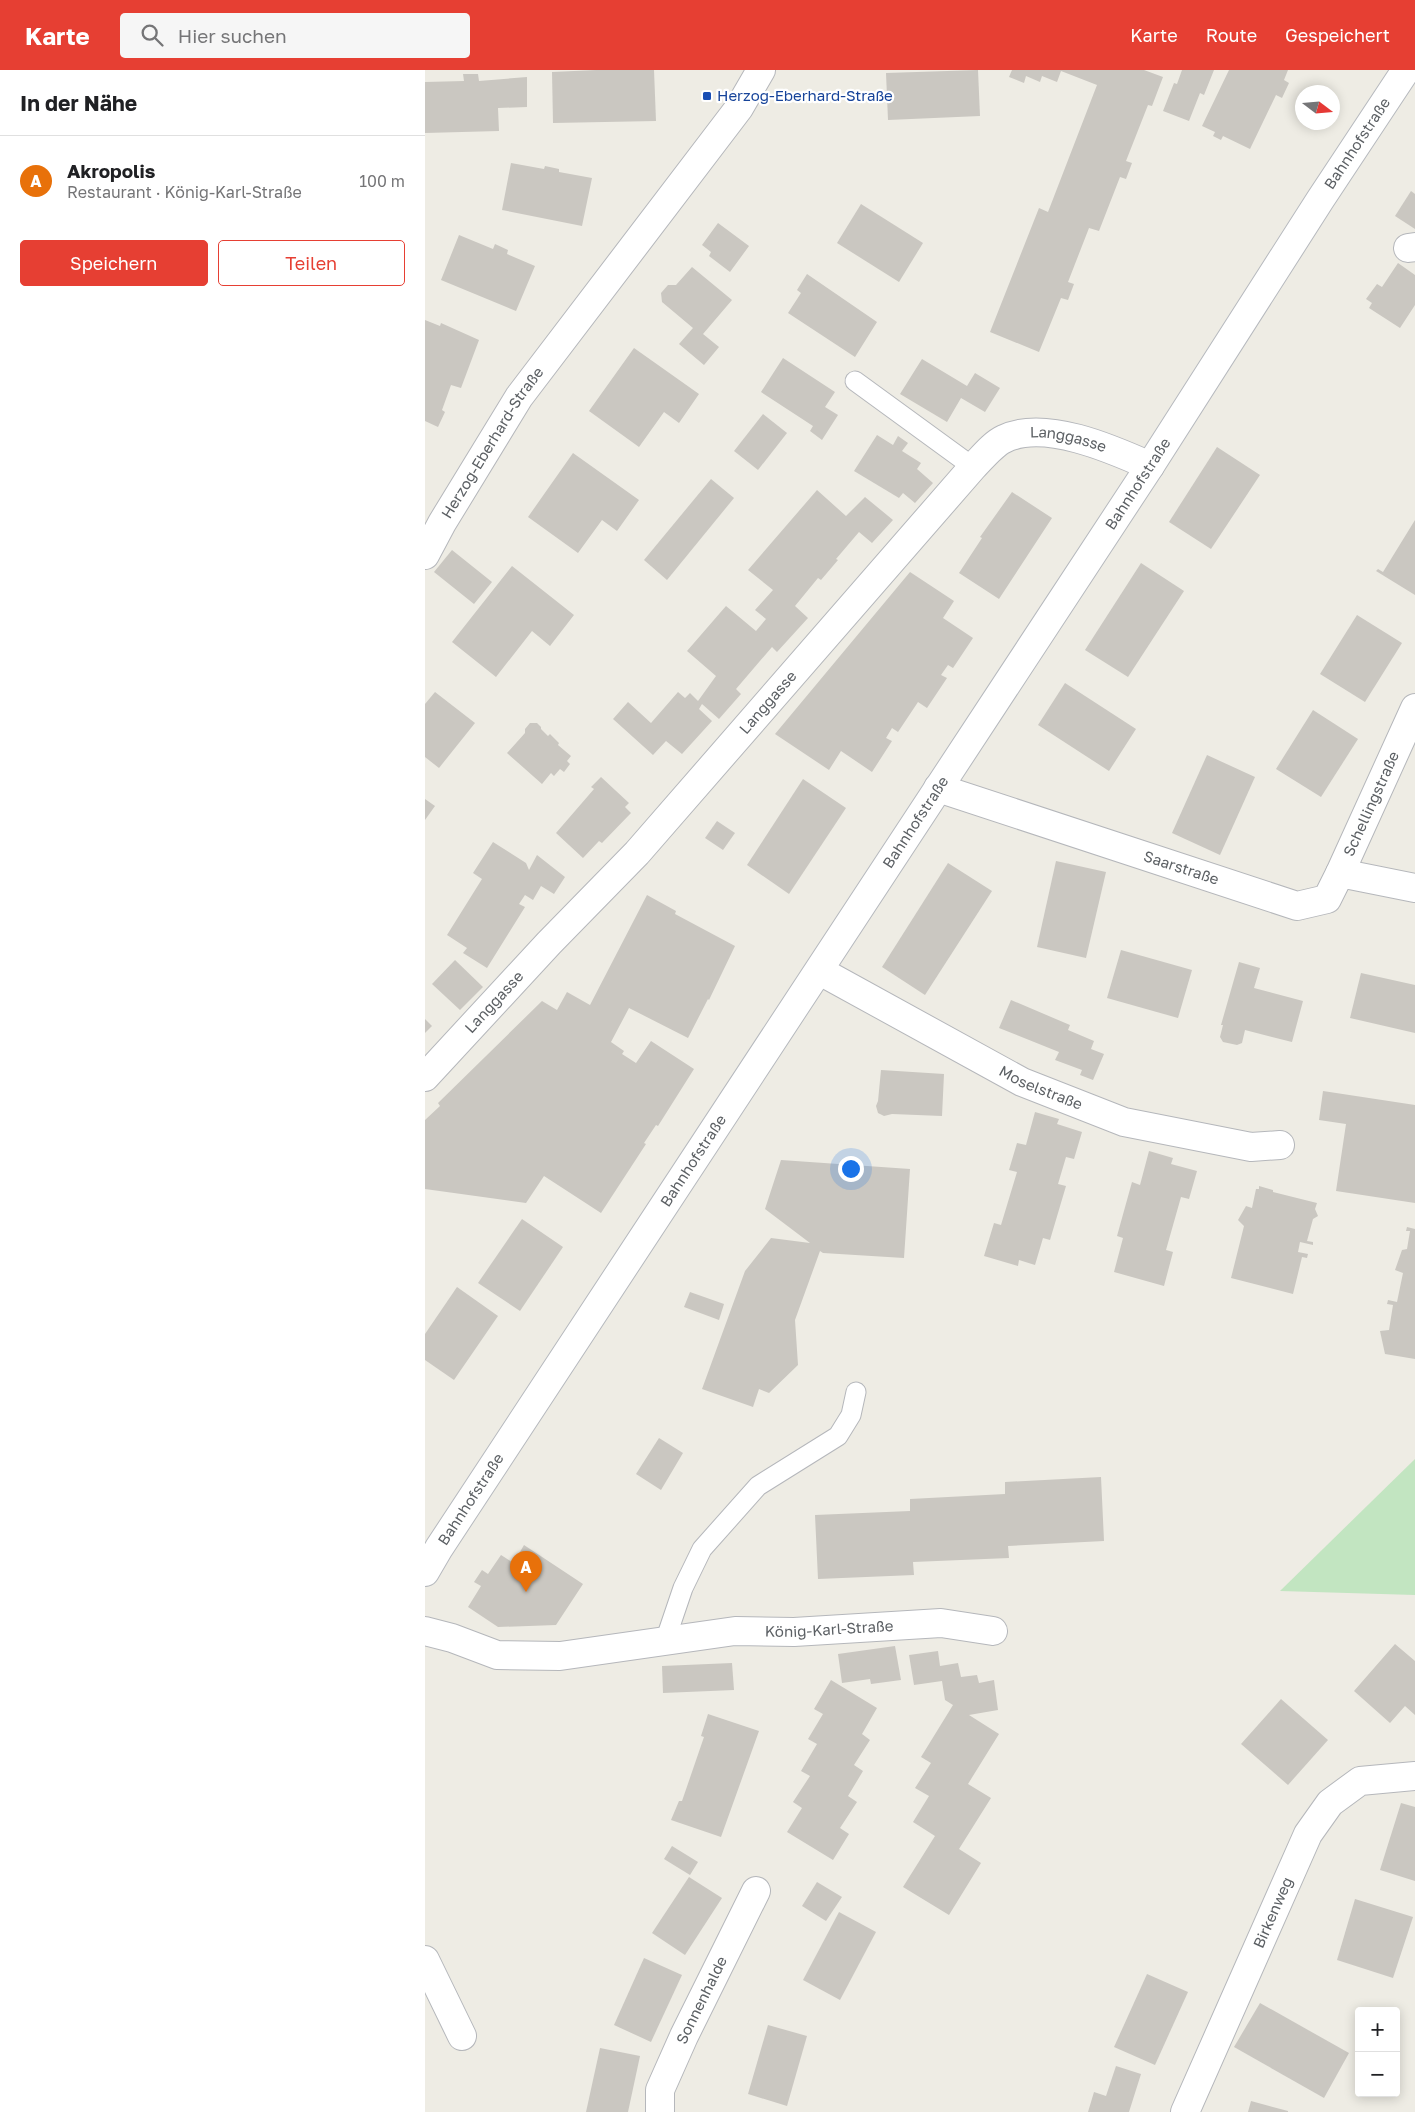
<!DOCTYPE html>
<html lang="de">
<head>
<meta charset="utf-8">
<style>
	:root { --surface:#fff; --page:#f6f6f6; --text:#202124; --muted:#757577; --line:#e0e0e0; --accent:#e63f33 }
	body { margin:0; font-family:"Golos Text",sans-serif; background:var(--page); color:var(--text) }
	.controls { position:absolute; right:15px; bottom:15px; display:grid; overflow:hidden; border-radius:5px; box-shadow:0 2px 12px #0003 }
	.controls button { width:45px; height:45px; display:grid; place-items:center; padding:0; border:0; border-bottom:1px solid var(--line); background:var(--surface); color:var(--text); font:25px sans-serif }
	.compass { position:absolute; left:870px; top:15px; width:45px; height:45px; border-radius:50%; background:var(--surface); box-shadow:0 2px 12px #0003; rotate:106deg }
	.you { position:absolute; left:425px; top:1098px; width:18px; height:18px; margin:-12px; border:4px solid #fff; border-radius:50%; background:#1a73e8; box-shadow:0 0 0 8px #1a73e833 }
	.badge { display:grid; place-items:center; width:32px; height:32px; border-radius:50%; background:var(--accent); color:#fff; font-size:16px; font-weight:700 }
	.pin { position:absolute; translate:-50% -41px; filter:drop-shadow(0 1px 2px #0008) }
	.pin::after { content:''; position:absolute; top:26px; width:18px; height:15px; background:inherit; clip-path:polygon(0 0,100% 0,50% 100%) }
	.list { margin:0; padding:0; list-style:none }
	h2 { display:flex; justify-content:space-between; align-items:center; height:65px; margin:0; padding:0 20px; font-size:21px }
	h2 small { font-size:16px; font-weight:400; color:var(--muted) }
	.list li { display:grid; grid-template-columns:32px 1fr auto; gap:15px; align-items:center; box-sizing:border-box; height:90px; padding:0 20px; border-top:1px solid var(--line) }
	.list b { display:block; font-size:19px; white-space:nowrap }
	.list p { margin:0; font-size:16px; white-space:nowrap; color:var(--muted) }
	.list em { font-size:16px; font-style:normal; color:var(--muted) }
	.actions { display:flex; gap:10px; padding:15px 20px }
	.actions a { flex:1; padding:11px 0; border:1px solid var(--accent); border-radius:5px; text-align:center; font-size:18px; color:var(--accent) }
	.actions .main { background:var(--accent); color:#fff }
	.icon { flex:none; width:28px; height:28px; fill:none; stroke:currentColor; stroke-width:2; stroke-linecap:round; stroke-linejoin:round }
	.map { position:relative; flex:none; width:990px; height:2042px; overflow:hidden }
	header { display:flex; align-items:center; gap:30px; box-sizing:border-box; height:70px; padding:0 25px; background:var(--accent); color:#fff }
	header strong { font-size:24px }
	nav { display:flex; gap:28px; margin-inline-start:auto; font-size:18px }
	.search { width:350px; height:45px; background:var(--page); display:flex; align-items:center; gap:12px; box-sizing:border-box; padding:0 18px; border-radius:5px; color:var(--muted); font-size:19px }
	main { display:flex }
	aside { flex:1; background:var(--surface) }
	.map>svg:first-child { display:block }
</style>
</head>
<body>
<header>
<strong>Karte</strong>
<div class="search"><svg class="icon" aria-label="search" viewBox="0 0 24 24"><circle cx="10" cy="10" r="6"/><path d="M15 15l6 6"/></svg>Hier suchen</div>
<nav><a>Karte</a><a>Route</a><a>Gespeichert</a></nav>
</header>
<main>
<aside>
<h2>In der Nähe<small></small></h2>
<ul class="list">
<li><span class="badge" style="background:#e8710a">A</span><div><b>Akropolis</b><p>Restaurant · König-Karl-Straße</p></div><em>100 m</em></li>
</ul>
<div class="actions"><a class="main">Speichern</a><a>Teilen</a></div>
</aside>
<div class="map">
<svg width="990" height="2042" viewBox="0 0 990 2042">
	<rect width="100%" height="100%" fill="#eeece4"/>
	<!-- green -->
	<path fill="#c2e5c1" d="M990,1389v136l-135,-4z"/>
	<!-- building -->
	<g fill="#cac7c1">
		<path d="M171,0h58l2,51 -103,2 -1,-51z"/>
		<path d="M553,0l2,46 -92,4 -2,-47z"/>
		<path d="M587,0h132l19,7 -11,29 -4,-1 -22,56 6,2 -6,16 -6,-2 -21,54 -10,-3 -21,54 6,2 -6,16 -7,-2 -22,54 -49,-20 49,-124 9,4 49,-127 -36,-14 -4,11 -15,-6 -2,6 -14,-6 -2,7 -15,-6z"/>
		<path d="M757,0h32l-10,25 -4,-2 -11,28 -26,-10 11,-28 3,1z"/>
		<path d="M804,0h59l-4,10 5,3 -7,15 -6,-3 -26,54 -27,-13 -2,4 -8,-4 2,-4 -13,-6z"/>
		<path d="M38,4h15l1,7 48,-4v30l-29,1 1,23 -74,2v-51l39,-1z"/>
		<path d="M86,93l33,6 1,-3 14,3v3l33,6 -10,48 -80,-16z"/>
		<path d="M986,121l4,3v35l-20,-13z"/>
		<path d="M436,134l62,39 -24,39 -62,-39z"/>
		<path d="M293,153l31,23 -19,26 -21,-16 2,-4 -9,-7z"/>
		<path d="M34,165l34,14 2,-5 13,6 -1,4 28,12 -19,45 -75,-31z"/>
		<path d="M973,193l17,12v30l-15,23 -31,-20 3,-5 -6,-4 11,-15 5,3z"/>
		<path d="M267,197l40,33 -29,34 16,13 -15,18 -25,-21 14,-16 -31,-26 -1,-9 7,-8h8z"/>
		<path d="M382,204l70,48 -22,35 -67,-44 13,-20 -4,-3z"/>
		<path d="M0,250l15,6 1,-3 38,17 -18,48 -10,-3 -9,25 3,2 -7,15 -13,-6z"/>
		<path d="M209,278l65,46 -20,29 -15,-11 -25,35 -50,-36z"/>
		<path d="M358,288l52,34 -10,15 13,8 -16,25 -12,-9 3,-5 -52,-34z"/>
		<path d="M497,289l45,27 8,-13 25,15 -15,24 -24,-14 -14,24 -47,-28z"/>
		<path d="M338,344l24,19 -29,37 -24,-19z"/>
		<path d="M452,365l16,10 5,-9 10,7 -6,8 19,12 -4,6 16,14 -18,20 -12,-10 -4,5 -45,-27z"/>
		<path d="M792,377l43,28 -49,74 -42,-27z"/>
		<path d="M148,383l66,47 -22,31 -15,-11 -24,33 -50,-36z"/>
		<path d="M286,409l23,19 -67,82 -23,-20z"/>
		<path d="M392,420l29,26 19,-19 28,23 -21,23 -13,-11 -23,27 2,1 -17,20 -3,-2 -23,28 13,12 -31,34 -5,-5 -36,42 5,5 -22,25 -17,-15 -3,5 13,12 -30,33 -16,-13 -13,14 -40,-36 15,-17 23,21 27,-31 7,6 5,-5 8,8 18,-25 -29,-25 39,-45 30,25 10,-12 -11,-9 18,-20 -25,-20z"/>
		<path d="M587,422l40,26 -53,81 -40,-26 23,-35 -2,-1z"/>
		<path d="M990,450v75l-39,-24 2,-2 5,3z"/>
		<path d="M27,480l40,32 -18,22 -40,-32z"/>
		<path d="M716,493l43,28 -56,86 -43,-27z"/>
		<path d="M87,496l62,49 -24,31 -18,-15 -36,46 -44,-35z"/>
		<path d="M485,502l44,29 -11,17 30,20 -20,30 -5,-3 -7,10 6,3 -20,30 -9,-6 -20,30 -6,-4 -6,10 6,3 -20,31 -31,-21 -12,19 -54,-36z"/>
		<path d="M932,545l45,28 -37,59 -45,-28z"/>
		<path d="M640,613l71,46 -27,42 -71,-46z"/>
		<path d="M10,622l40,31 -36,45 -14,-11v-53z"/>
		<path d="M888,640l45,29 -37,58 -45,-28z"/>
		<path d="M105,653h7l4,4v2l7,7 2,-2 9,9 -1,2 13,11 -4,5 3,3 -6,8 -4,-3 -6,7 -3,-3 -9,11 -35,-31 18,-20v-4z"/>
		<path d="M782,685l48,22 -35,78 -48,-22z"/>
		<path d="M176,707l28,26 -4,4 6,6 -29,30 -3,-2 -16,17 -27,-25 38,-44 -3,-2z"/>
		<path d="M378,709l43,29 -57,86 -42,-29z"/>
		<path d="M0,729l10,7 -10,14z"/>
		<path d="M292,751l18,12 -12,17 -18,-12z"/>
		<path d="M68,772l33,21 3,7 8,-15 28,22 -11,17 -13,-8 -8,14 -8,-5 -6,9 6,3 -38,61 -24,-15 4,-5 -20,-13 35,-56 -9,-6z"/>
		<path d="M631,791l50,11 -20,86 -49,-11z"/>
		<path d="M523,793l44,28 -67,104 -43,-28z"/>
		<path d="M222,825l29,16 -1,3 60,32 -26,54 -1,-1 -20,39 -59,-30 -18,34 13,9 -2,3 14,9 15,-22 43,28 -36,57 -2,-1 -12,18 2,1 -45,69 -57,-37 -18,27 -101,-14v-69l15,-14 -2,-3 104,-102 15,9 10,-18 23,13z"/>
		<path d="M696,880l71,20 -14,48 -71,-20z"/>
		<path d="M30,890l28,27 -23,23 -28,-26z"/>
		<path d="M814,892l21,6 -6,20 49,13 -11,41 -47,-12 -3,13 -5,2 -14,-3 -3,-5 3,-12h-2z"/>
		<path d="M936,903l54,12v48l-65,-15z"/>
		<path d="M586,930l59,25 -2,5 26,11 -3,8 13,5 -11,26 -13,-5 2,-5 -27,-10 4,-8 -60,-24z"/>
		<path d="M0,949l7,7 -7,7z"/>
		<path d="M456,1000l63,4 -2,42 -50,-2 -8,2 -6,-3 -2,-7 2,-5z"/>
		<path d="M898,1021l92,14v98l-79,-12 10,-67 -27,-4z"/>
		<path d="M610,1042l24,7 -2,5 25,8 -8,27 -8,-2 -8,27 8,2 -16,54 -7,-2 -8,27 -16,-5 -1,6 -34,-10 10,-33 7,2 16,-53 -8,-2 8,-27 9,2z"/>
		<path d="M724,1081l24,7 -2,6 26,7 -8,28 -8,-2 -15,53 7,2 -9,34 -50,-14 9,-34 -6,-2 15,-54 8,3z"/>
		<path d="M356,1090l129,9 -6,89 -81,-5 -3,-2 -25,69 3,45 -29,28 -10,-4 -6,18 -51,-18 43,-118 26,-33 39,5 -45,-34z"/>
		<path d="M834,1116l14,4v2l44,11 -2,6 3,7 -5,3 -6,22 6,1v3l-13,-3 -2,10 10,2 -1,4 -5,-1 -9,37 -62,-16 13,-52 -6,-6 8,-14 6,2 4,-19h3z"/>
		<path d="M97,1149l41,28 -43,64 -42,-28z"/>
		<path d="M982,1157l8,2v130l-30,-5 -5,-23 9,-1 4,-25 -6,-1 1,-4 9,2 6,-29 -8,-3 7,-20 5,-1 3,-18h-4z"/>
		<path d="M32,1217l41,29 -44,64 -29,-20v-26z"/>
		<path d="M265,1222l34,12 -5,16 -35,-13z"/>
		<path d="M234,1368l24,15 -22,37 -25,-16z"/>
		<path d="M676,1407l3,64 -96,5 1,12 -96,4 1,13 -96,4 -3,-64 95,-4v-12l95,-5v-12z"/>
		<path d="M99,1475l59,39 -27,41 -58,2 -30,-20 13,-21 -7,-4 8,-12 6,4 13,-19 17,11 4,-6 -5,-3z"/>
		<path d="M970,1574l20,17v54l-10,-9 -15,17 -36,-32z"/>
		<path d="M470,1576l6,34 -30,4 -1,-5 -28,4 -4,-29z"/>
		<path d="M513,1581l2,15 18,-3 3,14 16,-2 2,8 15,-3 4,30 -29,5 30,19 -31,50 23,14 -32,51 22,14 -32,52 -46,-28 32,-51 -22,-14 16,-26 -14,-8 16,-25 -10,-6 32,-52 -8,-5 -3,-19 -28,4 -5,-30z"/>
		<path d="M307,1593l2,27 -71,3 -1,-27z"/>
		<path d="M406,1610l46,28 -15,26 8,6 -16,25 9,6 -15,25 9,6 -17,26 9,6 -16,26 -46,-28 15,-24 -9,-6 17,-26 -9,-5 16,-27 -9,-5 15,-25 -9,-5z"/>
		<path d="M856,1629l47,41 -40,45 -47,-41z"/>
		<path d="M283,1644l51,17 -38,106 -50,-17 8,-19h3l22,-64 -3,-1z"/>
		<path d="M976,1733l14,4v74l-35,-11z"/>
		<path d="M247,1776l26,16 -8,13 -26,-16z"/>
		<path d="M264,1807l33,21 -37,57 -33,-22z"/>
		<path d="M392,1812l25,15 -16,24 -24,-15z"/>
		<path d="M930,1829l58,18 -20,61 -56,-18z"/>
		<path d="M414,1842l37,20 -36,68 -37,-20z"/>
		<path d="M219,1888l38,17 -31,67 -37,-17z"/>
		<path d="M722,1904l41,18 -33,73 -41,-18z"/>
		<path d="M835,1933l89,50 -25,45 -90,-51z"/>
		<path d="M343,1955l39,11 -20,70 -39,-12z"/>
		<path d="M175,1978l40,8 -12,56h-42z"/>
		<path d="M691,1996l25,8 -12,38h-41l6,-20 12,4z"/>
		<path d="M826,2031l37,10v1h-40z"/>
	</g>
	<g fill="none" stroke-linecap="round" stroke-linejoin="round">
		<defs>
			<g id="lane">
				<path d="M430,311l118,86"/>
				<path d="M240,1571l18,-53 19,-39 56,-63 80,-50 13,-21 5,-23"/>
			</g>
			<g id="street">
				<path d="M983,178l7,-1"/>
				<path id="s1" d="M0,485l17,-32 77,-126 220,-289 22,-38"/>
				<path id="s2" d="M513,718l359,118 30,-7 13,-26 75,15"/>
				<path id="s3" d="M915,803l75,-165"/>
				<path id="s4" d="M395,901l202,111 102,40 127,25 29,-2"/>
				<path id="s5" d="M0,1007l124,-134 88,-90 336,-386c9,-9 20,-23 31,-28 40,-20 108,10 146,27"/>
				<path id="s6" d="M0,1561l27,7 45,17 63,1 175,-25 59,1 147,-9 52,8"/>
				<path d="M0,1890l37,76"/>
				<path id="s7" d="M235,2042v-22l24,-54 72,-145"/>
				<path id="s8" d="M760,2042l123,-278 22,-31 30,-22 55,-5"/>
			</g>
			<g id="secondary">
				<path id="s9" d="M0,1502l14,-24 711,-1082 170,-266 86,-130"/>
			</g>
		</defs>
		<!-- lane casing -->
		<use href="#lane" stroke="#b5b7bb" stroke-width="21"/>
		<!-- street casing -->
		<use href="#street" stroke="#b5b7bb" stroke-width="30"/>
		<!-- secondary casing -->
		<use href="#secondary" stroke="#b6b9be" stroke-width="30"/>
		<!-- lane -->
		<use href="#lane" stroke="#fff" stroke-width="19"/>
		<!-- street -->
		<use href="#street" stroke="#fff" stroke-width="28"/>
		<!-- secondary -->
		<use href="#secondary" stroke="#fff" stroke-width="28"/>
	</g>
	<!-- markers -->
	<rect fill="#1a4fb4" stroke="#fff" stroke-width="2" x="277" y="21" width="10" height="10" rx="2.5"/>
	<g text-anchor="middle" stroke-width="4.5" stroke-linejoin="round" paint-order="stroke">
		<!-- transit labels -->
		<g font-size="15" fill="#164399" stroke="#fff" text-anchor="start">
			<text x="292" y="31">Herzog-Eberhard-Straße</text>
		</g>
		<!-- street labels -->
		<g font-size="15" fill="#5c6064" stroke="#fff">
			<text dy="5" stroke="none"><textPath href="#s9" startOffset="1706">Bahnhofstraße</textPath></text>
			<text dy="5" stroke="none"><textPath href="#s5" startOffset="928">Langgasse</textPath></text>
			<text dy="5" stroke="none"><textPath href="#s1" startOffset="131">Herzog-Eberhard-Straße</textPath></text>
			<text dy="5" stroke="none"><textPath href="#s9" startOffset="1301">Bahnhofstraße</textPath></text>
			<text dy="5" stroke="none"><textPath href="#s5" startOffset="508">Langgasse</textPath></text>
			<text dy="5" stroke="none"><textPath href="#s3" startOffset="76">Schellingstraße</textPath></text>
			<text dy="5" stroke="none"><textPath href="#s9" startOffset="896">Bahnhofstraße</textPath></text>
			<text dy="5" stroke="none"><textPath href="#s2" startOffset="256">Saarstraße</textPath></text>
			<text dy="5" stroke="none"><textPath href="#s5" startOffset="102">Langgasse</textPath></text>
			<text dy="5" stroke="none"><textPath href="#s4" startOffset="250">Moselstraße</textPath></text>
			<text dy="5" stroke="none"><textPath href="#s9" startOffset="491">Bahnhofstraße</textPath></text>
			<text dy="5" stroke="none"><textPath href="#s9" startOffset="86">Bahnhofstraße</textPath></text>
			<text dy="5" stroke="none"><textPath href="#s6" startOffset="410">König-Karl-Straße</textPath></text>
			<text dy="5" stroke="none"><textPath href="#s8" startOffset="218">Birkenweg</textPath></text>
			<text dy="5" stroke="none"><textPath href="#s7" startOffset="121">Sonnenhalde</textPath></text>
		</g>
	</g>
</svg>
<div class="controls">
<button>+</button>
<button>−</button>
</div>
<svg class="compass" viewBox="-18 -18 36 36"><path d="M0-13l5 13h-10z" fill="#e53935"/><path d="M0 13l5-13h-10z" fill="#757577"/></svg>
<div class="you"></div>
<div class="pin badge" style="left:101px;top:1522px;background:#e8710a">A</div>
</div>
</main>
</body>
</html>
